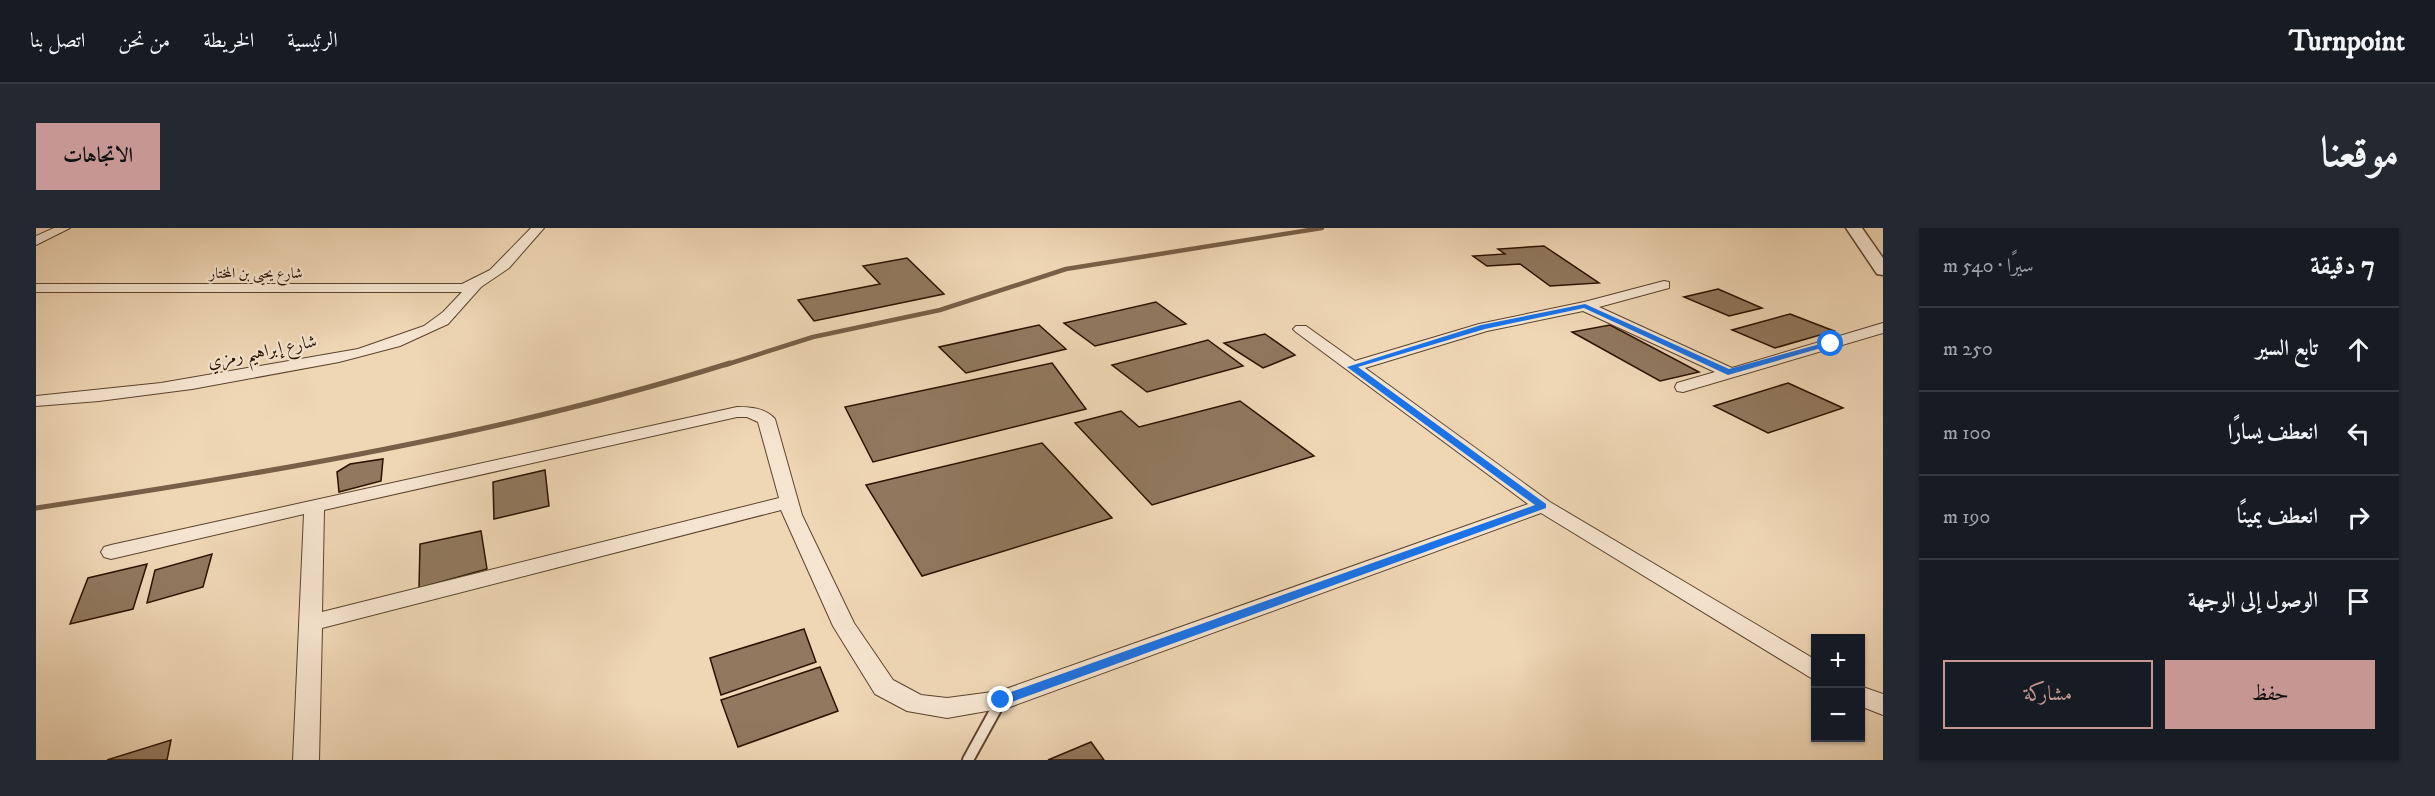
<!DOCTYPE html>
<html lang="ar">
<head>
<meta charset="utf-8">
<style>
	:root { --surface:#171b24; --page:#242831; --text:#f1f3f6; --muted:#9ea1a6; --line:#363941; --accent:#c59692 }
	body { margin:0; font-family:"IM FELL DW Pica",Amiri,serif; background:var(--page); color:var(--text); direction:rtl }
	.controls { position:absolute; right:18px; bottom:18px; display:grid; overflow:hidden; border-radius:0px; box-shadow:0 2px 4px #0004 }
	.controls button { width:54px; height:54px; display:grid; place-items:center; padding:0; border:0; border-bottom:2px solid var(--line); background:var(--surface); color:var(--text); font:30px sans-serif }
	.stop { position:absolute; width:18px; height:18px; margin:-14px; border:4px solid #1a73e8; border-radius:50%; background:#fff }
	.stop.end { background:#1a73e8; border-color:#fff; box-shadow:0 2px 6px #0008 }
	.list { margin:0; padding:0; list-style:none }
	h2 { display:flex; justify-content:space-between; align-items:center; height:78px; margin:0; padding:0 24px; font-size:26px }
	h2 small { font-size:20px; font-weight:400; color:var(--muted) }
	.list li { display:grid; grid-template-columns:39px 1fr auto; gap:18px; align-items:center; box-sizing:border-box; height:84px; padding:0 24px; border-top:2px solid var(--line) }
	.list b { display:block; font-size:22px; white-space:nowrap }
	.list em { font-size:20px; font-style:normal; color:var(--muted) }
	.actions { display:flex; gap:12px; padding:18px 24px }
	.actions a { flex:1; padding:14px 0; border:2px solid var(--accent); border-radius:0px; text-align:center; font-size:21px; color:var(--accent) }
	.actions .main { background:var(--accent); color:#111 }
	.icon { flex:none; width:33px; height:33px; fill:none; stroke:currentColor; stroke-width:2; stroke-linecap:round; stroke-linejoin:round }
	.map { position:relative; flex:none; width:1847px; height:532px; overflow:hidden; direction:ltr; border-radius:0px }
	header { display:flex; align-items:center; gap:36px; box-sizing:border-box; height:84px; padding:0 30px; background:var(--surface); border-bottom:2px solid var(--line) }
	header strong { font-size:28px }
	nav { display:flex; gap:33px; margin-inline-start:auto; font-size:21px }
	.intro { display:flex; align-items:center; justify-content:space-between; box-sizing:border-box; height:144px; padding:0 36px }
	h1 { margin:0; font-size:42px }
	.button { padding:15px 27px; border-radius:0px; background:var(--accent); color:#111; font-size:21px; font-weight:700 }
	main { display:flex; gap:36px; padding:0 36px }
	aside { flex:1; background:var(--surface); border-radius:0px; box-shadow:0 2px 4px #0004 }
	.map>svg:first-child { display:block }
</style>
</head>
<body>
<header>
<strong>Turnpoint</strong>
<nav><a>الرئيسية</a><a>الخريطة</a><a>من نحن</a><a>اتصل بنا</a></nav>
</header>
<div class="intro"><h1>موقعنا</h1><a class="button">الاتجاهات</a></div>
<main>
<aside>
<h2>7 دقيقة<small>سيرًا · 540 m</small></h2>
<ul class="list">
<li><svg class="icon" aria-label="ahead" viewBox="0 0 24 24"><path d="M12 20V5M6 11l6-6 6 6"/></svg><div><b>تابع السير</b></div><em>250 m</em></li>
<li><svg class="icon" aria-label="left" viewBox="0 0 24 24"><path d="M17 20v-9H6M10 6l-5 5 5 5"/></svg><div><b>انعطف يسارًا</b></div><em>100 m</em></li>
<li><svg class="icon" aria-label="right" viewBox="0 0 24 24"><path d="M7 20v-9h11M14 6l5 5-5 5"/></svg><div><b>انعطف يمينًا</b></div><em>190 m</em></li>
<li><svg class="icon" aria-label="arrive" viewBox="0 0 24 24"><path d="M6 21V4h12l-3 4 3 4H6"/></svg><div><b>الوصول إلى الوجهة</b></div></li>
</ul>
<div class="actions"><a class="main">حفظ</a><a>مشاركة</a></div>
</aside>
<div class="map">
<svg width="1847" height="532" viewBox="0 0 1847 532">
	<rect width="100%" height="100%" fill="#efd6b5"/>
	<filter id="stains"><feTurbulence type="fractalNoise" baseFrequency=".00333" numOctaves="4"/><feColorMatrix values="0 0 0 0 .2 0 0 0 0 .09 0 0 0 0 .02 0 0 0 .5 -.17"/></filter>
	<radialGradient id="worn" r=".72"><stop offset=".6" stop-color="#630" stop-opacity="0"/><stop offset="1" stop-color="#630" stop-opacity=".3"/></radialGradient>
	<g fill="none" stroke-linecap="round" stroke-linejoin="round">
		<!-- stream-far1 -->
		<path stroke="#785f47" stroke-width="4.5" d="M689,137l88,-28 127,-27 126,-41 256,-41"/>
		<!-- stream -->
		<path stroke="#785f47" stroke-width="5" d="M0,280c233,-35 468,-74 694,-145"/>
	</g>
	<!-- building -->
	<g fill="#91785e" stroke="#2b1200" stroke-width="1.5">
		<path d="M1508,18l55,37 -49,3 -30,-22 -33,2 -14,-10 32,-2 -7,-5z"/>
		<path d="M871,30l37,36 -130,27 -16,-21 82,-16 -17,-18z"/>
		<path d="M1682,61l44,19 -33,8 -45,-19z"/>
		<path d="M1120,74l30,22 -91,22 -31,-23z"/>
		<path d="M1754,86l44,17 -59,17 -43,-18z"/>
		<path d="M1003,97l27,24 -100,24 -27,-26z"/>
		<path d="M1574,97l89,47 -39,9 -88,-49z"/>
		<path d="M1229,106l30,21 -32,13 -39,-25z"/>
		<path d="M1172,112l35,26 -96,26 -35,-27z"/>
		<path d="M1016,135l34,46 -213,53 -28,-55z"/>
		<path d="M1752,155l55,25 -75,25 -54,-27z"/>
		<path d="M1204,173l74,55 -162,49 -77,-82 46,-12 18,16z"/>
		<path d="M1006,215l70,75 -190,58 -56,-91z"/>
		<path d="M347,231l-2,22 -42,11 -2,-20 13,-8z"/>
		<path d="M509,242l4,36 -55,13 -1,-37z"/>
		<path d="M445,303l6,38 -68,19 1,-44z"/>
		<path d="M176,326l-9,33 -56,16 8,-33z"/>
		<path d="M111,336l-14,45 -63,15 18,-46z"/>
		<path d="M768,401l12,33 -95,33 -11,-37z"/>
		<path d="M784,439l18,44 -100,36 -17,-47z"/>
		<path d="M135,512l-4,20h-60z"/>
		<path d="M1055,514l13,18h-56z"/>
	</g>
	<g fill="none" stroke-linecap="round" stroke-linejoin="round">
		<defs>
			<path id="service" d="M932,532l33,-60"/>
			<g id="minor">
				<path d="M18,0h16l-34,17v-9z"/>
				<path d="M495,0h13l-35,40 -28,19 -33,37 -48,22 -61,16 -147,27 -93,12 -63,5v-10l125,-13 197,-34 66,-23 19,-14 19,-20h-426v-8h426l28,-14z"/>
				<path d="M1628,53l5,1v6l-70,19 133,61 151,-45v10l-200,59 -6,-1 -2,-4 2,-4 38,-11 -132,-61 -96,20 -122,37 185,134 266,158v21l-275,-168 -531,194 -63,11 -40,-7 -32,-17 -42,-68 -52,-116 -459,118 -3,132h-26l11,-246 -193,45 -7,-2 -3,-5 3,-5 7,-2 626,-138c13,0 29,1 38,12l27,96 52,108 39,57 28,15 26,3 53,-7 528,-187 -232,-172 -3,-3 3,-3h10l49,35 124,-37 105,-22zM701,189h10l11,5 21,76 -457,114 2,-102z"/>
				<path d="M1824,458l23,8v21l-23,-9z"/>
			</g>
			<path id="tertiary" d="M1810,0h16l21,30v17l-6,-1z"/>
		</defs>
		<!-- service casing -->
		<use href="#service" stroke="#5c432d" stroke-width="14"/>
		<!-- minor casing -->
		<use href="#minor" stroke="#5c432d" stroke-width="2"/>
		<!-- tertiary casing -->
		<use href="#tertiary" stroke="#5c432d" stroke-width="3"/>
		<!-- service -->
		<use href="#service" stroke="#f5e4cf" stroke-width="10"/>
		<!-- minor -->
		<use href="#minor" fill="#f5e4cf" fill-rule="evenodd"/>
		<!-- tertiary -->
		<use href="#tertiary" fill="#f5e4cf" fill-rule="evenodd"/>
	</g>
	<!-- route -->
	<path fill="#1a73e8" d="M1549,76l144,65 102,-28 4,3 -107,31 -144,-67 -99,21 -127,38 188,137v4l-540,196h-9v-7l538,-192 -188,-138 134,-42z"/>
	<g text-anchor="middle" stroke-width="4.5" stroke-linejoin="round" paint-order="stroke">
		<!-- far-street labels -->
		<g font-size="15" fill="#2b1200" stroke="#f5e4cf">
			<text x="220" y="50">شارع يحيى بن المختار</text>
		</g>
		<!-- street labels -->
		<g font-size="18" fill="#2b1200" stroke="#f5e4cf">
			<text transform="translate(226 123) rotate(-11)" y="6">شارع إبراهيم رمزي</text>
		</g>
	</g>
	<rect width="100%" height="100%" filter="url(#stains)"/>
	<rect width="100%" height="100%" fill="url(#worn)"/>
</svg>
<div class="controls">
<button>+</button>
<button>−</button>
</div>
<div class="stop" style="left:1795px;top:116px"></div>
<div class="stop end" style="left:965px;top:472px"></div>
</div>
</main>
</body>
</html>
